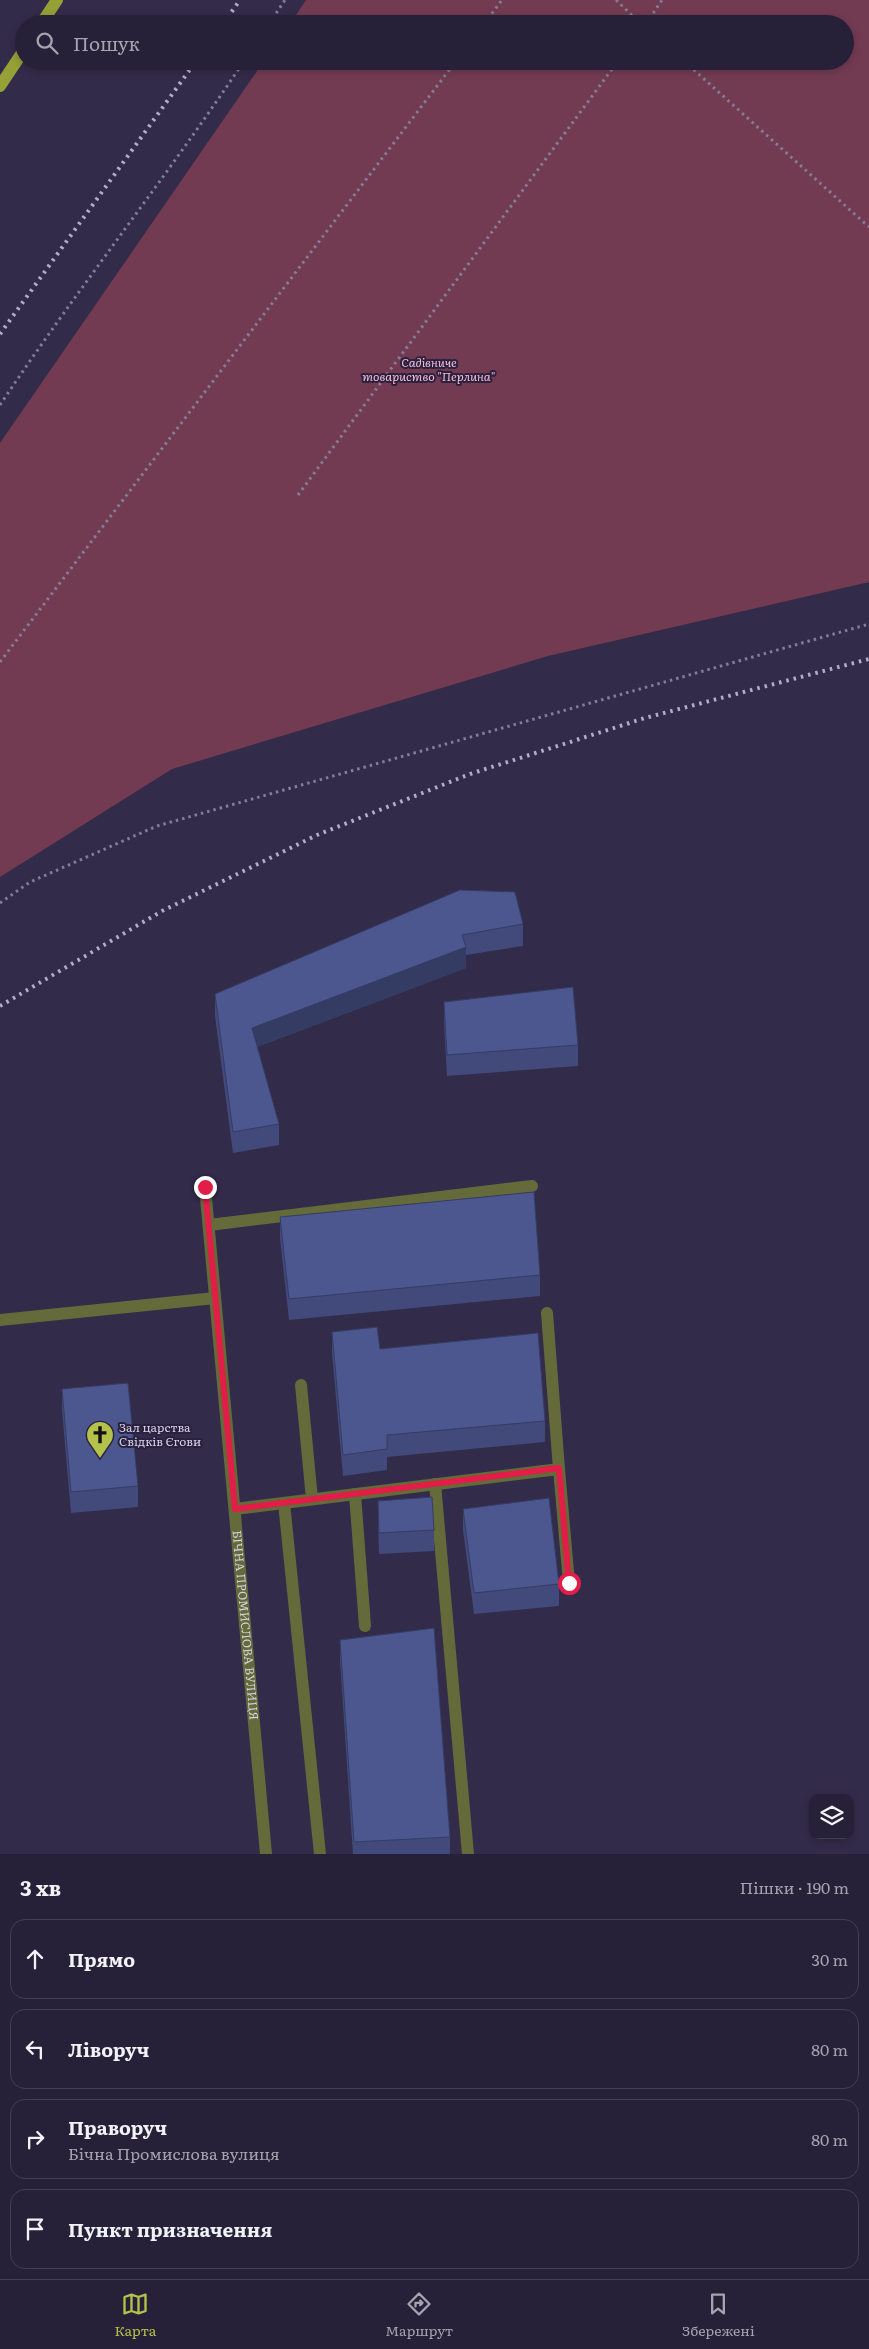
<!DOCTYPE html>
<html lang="uk">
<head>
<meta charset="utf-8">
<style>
	:root { --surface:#262038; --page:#2e2840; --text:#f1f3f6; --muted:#a4a3ae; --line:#423e53; --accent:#b5c24a }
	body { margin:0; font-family:Literata,serif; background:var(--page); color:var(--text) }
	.controls { position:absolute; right:15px; bottom:15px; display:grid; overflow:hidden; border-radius:10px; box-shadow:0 2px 8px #0003 }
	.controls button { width:45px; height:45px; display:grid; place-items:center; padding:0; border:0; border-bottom:1px solid var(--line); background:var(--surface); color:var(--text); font:25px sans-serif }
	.stop { position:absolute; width:15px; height:15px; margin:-11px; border:4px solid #e11d48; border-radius:50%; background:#fff }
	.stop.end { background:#e11d48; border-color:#fff; box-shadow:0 1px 5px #0008 }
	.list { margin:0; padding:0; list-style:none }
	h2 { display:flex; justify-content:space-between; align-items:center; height:65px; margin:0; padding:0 20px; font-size:21px }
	h2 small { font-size:16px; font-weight:400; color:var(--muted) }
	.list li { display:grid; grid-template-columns:32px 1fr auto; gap:15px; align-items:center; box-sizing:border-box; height:80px; margin:0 10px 10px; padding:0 10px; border:1px solid var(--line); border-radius:15px }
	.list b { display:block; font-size:19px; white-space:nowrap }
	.list p { margin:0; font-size:16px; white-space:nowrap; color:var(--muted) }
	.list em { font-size:16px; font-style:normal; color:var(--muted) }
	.icon { flex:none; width:28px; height:28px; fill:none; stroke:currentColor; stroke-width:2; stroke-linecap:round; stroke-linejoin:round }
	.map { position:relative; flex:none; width:869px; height:1854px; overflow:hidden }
	.search { position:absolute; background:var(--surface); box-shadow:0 2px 8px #0003; left:15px; right:15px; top:15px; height:55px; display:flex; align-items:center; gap:12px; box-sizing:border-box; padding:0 18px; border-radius:28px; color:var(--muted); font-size:19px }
	.sheet { height:425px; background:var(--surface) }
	nav { display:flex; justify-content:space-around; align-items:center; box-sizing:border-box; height:70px; border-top:1px solid var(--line); background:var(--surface); font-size:14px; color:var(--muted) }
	nav a { display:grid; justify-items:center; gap:2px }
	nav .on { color:var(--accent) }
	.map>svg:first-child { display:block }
</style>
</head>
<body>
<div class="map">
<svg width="869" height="1854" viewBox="0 0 869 1854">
	<rect width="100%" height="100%" fill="#332b4a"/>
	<!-- green -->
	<path fill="#733b52" d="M306,0h563v582l-321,74 -376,113 -172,108v-434l264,-382h581v-37h-555z"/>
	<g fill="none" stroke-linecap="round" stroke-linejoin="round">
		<!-- path -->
		<g stroke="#837d97" stroke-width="3" stroke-dasharray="2.5 4" stroke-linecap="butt">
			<path d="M616,0l25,24"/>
			<path d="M269,24l16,-24"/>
			<path d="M484,24l18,-24"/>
			<path d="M646,24l16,-24"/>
			<path d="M684,61l185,166"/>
			<path d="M0,405c78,-117 166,-227 244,-344"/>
			<path d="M298,495l320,-434"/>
			<path d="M0,662l456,-601"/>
			<path d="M0,903l30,-21 127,-56 712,-202"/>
		</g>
		<!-- lane -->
		<g stroke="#646a3a" stroke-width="12">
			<path id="s1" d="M205,1187l61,667"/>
			<path d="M209,1225l323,-39"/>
			<path d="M0,1320l215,-22"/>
			<path d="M301,1385l11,114"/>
			<path d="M559,1469l10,114"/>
			<path d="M435,1484l33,370"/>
			<path d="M355,1494l10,132"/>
			<path d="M284,1503l36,351"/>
			<path d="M235,1509l324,-40 -12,-156"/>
		</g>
		<!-- primary -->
		<g stroke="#95a136" stroke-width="12">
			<path d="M41,24l16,-24"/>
			<path d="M0,86l24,-36"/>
		</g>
		<!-- rail -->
		<g stroke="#b3aec5" stroke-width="4" stroke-dasharray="2.5 5" stroke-linecap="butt">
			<path d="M223,24l17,-24"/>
			<path d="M0,334l196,-273"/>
			<path d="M0,1006l162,-95 155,-76 153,-61 175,-56 224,-59"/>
		</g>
	</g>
	<!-- wall -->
	<g fill="#414a7b">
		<path d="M460,890l63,34v22l-57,9v13l-209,79 22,77v21l-46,8 -18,-137v-22z"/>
		<path d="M444,1002l134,43v21l-131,10 -3,-53z"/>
		<path d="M280,1217l260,58v21l-251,24 -9,-82z"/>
		<path d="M332,1332l48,17 165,72v21l-158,15v13l-44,6 -11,-123z"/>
		<path d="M62,1389l76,97v21l-67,6 -9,-103z"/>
		<path d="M378,1501l56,29v21l-55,3 -1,-32z"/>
		<path d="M463,1509l96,75v22l-85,8 -11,-84z"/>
		<path d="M340,1640l110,197v17h-97l-13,-193z"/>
	</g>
	<!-- shaded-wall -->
	<path fill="#353c64" d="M466,947v21l-214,81v-21z"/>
	<!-- building -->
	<g fill="#4c568f" stroke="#353c64">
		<path d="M460,890l55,2 8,32 -61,11 4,12 -214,81 27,96 -46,8 -18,-138z"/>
		<path d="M573,987l5,58 -131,10 -3,-53z"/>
		<path d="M534,1192l6,83 -251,24 -9,-82z"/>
		<path d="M377,1327l3,22 158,-16 7,88 -158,14v14l-44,6 -11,-123z"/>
		<path d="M128,1383l10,103 -67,6 -9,-103z"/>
		<path d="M432,1497l2,33 -55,3 -1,-32z"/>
		<path d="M549,1498l10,86 -85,9 -11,-84z"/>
		<path d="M434,1628l16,209 -96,5 -14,-202z"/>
	</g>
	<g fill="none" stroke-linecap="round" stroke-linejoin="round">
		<!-- route -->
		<path stroke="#e11d48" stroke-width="6" d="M205,1187l30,322 324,-41 10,115"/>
	</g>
	<!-- icons -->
	<defs>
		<symbol id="church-pin" viewBox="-11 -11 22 30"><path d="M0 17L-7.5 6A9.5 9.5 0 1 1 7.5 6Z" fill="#b5c24a" stroke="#29213f"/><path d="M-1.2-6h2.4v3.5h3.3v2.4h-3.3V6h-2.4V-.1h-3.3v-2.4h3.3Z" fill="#111"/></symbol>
	</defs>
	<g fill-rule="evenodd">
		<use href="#church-pin" x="84" y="1419" width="32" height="43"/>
	</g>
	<g text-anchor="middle" stroke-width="4" stroke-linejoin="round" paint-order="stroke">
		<!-- park labels -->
		<g font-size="12" font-style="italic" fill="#f9bdd3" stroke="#29213f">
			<text x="429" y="367">Садівниче<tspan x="429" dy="14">товариство "Перлина"</tspan></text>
		</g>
		<!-- poi labels -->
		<g font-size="12" fill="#d6d2e6" stroke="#29213f" text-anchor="start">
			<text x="119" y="1432">Зал царства<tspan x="119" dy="14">Свідків Єгови</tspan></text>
		</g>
		<!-- street labels -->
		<g font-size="12" fill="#d6d2e6" stroke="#29213f">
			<text dy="4" stroke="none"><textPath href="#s1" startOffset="440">БІЧНА ПРОМИСЛОВА ВУЛИЦЯ</textPath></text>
		</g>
	</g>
</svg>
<div class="controls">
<button><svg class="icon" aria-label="layers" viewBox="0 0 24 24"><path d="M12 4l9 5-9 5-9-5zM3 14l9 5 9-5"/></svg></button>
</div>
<div class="stop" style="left:569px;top:1583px"></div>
<div class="stop end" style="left:205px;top:1187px"></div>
<div class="search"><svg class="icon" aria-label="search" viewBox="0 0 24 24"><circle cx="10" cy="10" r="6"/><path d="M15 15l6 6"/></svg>Пошук</div>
</div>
<section class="sheet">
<h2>3 хв<small>Пішки · 190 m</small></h2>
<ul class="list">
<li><svg class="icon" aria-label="ahead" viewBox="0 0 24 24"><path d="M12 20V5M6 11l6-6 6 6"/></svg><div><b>Прямо</b></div><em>30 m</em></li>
<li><svg class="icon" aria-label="left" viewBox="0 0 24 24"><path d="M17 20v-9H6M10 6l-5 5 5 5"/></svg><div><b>Ліворуч</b></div><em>80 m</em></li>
<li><svg class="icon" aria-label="right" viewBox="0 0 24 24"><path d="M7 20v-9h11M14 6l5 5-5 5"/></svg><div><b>Праворуч</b><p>Бічна Промислова вулиця</p></div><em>80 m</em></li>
<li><svg class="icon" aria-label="arrive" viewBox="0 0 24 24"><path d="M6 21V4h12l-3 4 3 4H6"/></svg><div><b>Пункт призначення</b></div></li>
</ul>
</section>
<nav>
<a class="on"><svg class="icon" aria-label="map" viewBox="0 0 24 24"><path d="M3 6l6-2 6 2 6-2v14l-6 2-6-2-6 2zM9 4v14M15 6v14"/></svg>Карта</a>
<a><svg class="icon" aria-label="directions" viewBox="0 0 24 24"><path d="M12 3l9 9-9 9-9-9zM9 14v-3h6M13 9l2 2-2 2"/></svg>Маршрут</a>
<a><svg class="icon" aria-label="saved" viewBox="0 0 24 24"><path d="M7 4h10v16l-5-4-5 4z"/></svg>Збережені</a>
</nav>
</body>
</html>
